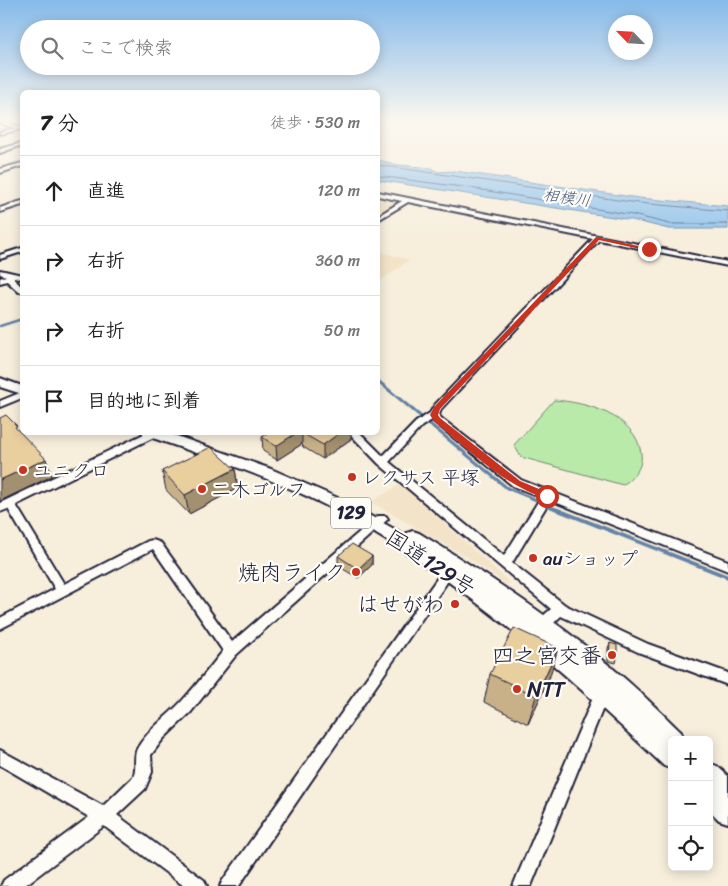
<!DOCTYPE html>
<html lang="ja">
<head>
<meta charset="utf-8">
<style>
	:root { --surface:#fff; --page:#f2f2f2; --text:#222; --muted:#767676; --line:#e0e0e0 }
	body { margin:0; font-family:Sriracha,"Klee One",sans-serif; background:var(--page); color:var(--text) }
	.controls { position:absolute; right:15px; bottom:15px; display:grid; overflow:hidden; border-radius:8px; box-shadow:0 2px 12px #0003 }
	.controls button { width:45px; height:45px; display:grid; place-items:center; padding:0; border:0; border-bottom:1px solid var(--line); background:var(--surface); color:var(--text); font:25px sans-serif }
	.compass { position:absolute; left:608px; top:15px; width:45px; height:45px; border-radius:50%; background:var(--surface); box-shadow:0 2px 12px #0003; rotate:295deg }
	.stop { position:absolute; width:15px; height:15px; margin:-11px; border:4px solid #c8321e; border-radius:50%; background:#fff }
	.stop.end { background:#c8321e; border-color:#fff; box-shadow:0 1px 5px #0008 }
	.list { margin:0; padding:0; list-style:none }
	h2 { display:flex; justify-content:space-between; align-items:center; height:65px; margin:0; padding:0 20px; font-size:21px }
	h2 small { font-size:16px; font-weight:400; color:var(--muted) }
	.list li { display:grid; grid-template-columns:32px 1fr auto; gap:15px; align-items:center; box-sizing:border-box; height:70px; padding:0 20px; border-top:1px solid var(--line) }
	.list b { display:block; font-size:19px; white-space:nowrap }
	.list em { font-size:16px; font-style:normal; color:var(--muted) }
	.icon { flex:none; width:28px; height:28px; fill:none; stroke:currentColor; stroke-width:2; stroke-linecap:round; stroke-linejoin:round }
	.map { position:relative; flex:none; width:728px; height:886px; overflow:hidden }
	.search { position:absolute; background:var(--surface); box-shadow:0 2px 12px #0003; left:20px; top:20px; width:360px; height:55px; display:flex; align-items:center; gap:12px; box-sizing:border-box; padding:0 18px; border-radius:28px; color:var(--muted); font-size:19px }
	.panel { position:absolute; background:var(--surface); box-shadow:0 2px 12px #0003; left:20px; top:90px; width:360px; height:345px; border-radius:8px }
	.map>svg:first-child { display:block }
</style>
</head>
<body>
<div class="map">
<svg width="728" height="886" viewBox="0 0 728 886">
	<rect width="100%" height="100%" fill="#f7eedc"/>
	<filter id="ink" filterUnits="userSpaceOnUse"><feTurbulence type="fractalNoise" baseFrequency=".02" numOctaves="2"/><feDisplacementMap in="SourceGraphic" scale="10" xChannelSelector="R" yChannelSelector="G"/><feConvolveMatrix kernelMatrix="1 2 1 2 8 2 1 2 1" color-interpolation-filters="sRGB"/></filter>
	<g filter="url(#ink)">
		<!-- built -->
		<g fill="#f3e4c9">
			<path d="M378,196l24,5 -24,14z"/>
			<path d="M378,251l31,9 -31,23z"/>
			<path d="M401,484l106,96 2,5 -3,-1 -39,-27 -96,-55z"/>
		</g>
		<!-- green -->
		<path fill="#b9eaa9" stroke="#6e8672" d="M554,400c32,2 82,16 87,53 2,15 -7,24 -18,32l-102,-28 -7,-12z"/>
		<!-- water -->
		<path fill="#90c3ed" stroke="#6483a6" d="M378,160l20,5 34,3 6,4 17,-1 184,27 89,8v23h-59l-37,-9 -254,-40z"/>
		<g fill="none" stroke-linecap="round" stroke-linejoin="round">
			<!-- shore -->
			<g stroke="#4e6282" stroke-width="1">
				<path d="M378,165l260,38 90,8"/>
				<path d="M378,176l92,12 163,27 37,9h58"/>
			</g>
			<!-- stream-far2 -->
			<path stroke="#6483a6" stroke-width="2.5" d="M0,326l22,-7"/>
			<!-- stream-far1 -->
			<g stroke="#6483a6" stroke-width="3">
				<path d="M378,381l129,107 32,13"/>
				<path d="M546,505l15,6"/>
			</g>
			<!-- stream -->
			<path stroke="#6483a6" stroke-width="4" d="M558,510l170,67"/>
			<defs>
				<g id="minor">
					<path d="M0,121l22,6v2l-22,5v-2l16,-4 -16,-5z"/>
					<path d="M22,143v2l-22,8v-4z"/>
					<path d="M22,163v3l-22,7v-4z"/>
					<path d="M378,192l350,70v4l-129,-26 -158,169 -2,6 2,3 80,62 207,81v10l-178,-71 -38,63 53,42 83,39 80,29v12l-90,-33 -77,-36c-7,6 -15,18 -26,15l-2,-4 2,-4 16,-14 -172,-145 -29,-30 -2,-2h11l24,24 33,-34 14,-9 4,-7 159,-167 -185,-37 -30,18v-4l24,-15 -24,-5zM432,420l81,66 28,11 -37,59 -115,-94 33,-36z"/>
					<path d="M22,201v4l-22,7v-4z"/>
					<path d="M22,248v4l-22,7v-4z"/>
					<path d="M0,270l22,5v4l-8,-2v2l8,8v5h-3l-12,-11 -7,2v-5l6,-2 -6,-2z"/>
					<path d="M22,392v6l-22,9v-6z"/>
					<path d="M148,432h9l1,2 -2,2 -140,69 48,79 84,-43c5,-2 8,0 13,2l71,99 146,-126h8l2,3 -152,136 -45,57 -28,27 -12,16 1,17 -7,17 -28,26 87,65 3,6h-23l-80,-60 -80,60h-23l3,-6 85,-63 -89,-52v-15l103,56 30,-29c5,-9 -1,-21 5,-30 11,-18 29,-30 43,-45 15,-16 28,-34 42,-51l-70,-102 -153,80v-11l55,-29 -47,-80 -8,3v-9z"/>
					<path d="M174,432h11l-6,4 -3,-1z"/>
					<path d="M450,564l4,2 2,3 -2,3 -215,314h-19l3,-6 223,-314z"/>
					<path d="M602,687l5,1 2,5 -78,193h-18l82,-193 2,-5z"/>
				</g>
				<g id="highway">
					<path d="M0,378l22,8v8l-22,-7z"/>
					<path d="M142,432h23l106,37 67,29 67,37 2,-2 6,-2 6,2c69,42 137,87 198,139 23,19 43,40 64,60l3,8h-12v29l-8,-3c-103,-98 -210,-193 -337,-260 -58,-30 -122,-50 -183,-71z"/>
					<path d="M709,763l8,3 11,10v47l-9,-3 -10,-10z"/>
				</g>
			</defs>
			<!-- minor casing -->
			<use href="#minor" stroke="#22223b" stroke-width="4"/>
			<!-- highway casing -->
			<use href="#highway" stroke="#22223b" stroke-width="4"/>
			<!-- minor -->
			<use href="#minor" fill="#fdfcf7" fill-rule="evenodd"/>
			<!-- highway -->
			<use href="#highway" fill="#fdfcf7" fill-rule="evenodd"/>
		</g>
		<!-- wall -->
		<g fill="#c8b188" stroke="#22223b">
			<path d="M302,432l49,7 -28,20 -20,-12 -1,-3 -25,16 -14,-9 -1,-14z"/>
			<path d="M235,469l3,19 -49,26 -23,-24 -4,-19z"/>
			<path d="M338,556h34v9l-14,13 -20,-12z"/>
			<path d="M610,643l7,15 -1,5 -8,-2v-13z"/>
			<path d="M490,674l60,2 -22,48 -44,-22z"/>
		</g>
		<!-- shaded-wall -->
		<g fill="#a3906f" stroke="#22223b">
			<path d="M298,432h4v12l-25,16 -1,-14z"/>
			<path d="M341,432h10v7l-28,20v-14z"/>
			<path d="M46,459l6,17 -52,25v-21z"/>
			<path d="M235,469l3,19 -49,26 -4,-19z"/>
			<path d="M372,556v9l-14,13v-9z"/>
			<path d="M558,648l-8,28 -22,48 8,-28z"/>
		</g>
		<!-- building -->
		<g fill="#e9ce9e" stroke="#22223b">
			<path d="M6,415l11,11 -2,1 31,32 -46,21v-62z"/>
			<path d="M270,432h28l-22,14 -14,-9z"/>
			<path d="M303,432h38l-18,13 -21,-12z"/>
			<path d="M211,447l24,22 -50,26 -23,-24z"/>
			<path d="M352,544l20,12 -14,13 -20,-13z"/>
			<path d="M514,628l44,20 -22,48 -46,-22z"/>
			<path d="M610,643l7,2v13l-8,-2z"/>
		</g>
	</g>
	<!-- sky -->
	<linearGradient id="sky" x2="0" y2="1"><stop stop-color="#85baea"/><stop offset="0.49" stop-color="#fbf7ef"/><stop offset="1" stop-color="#fbf7ef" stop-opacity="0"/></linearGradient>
	<rect width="728" height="245" fill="url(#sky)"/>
	<!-- route -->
	<path fill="#c8321e" d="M596,237l56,12 -3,2 -50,-11 -159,169 -2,6 2,3 80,63 31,13v4l-4,1c-44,-14 -78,-49 -113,-78l-4,-6 4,-8z"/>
	<!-- markers -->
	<g fill="#c8321e" stroke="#fdfcf7" stroke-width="2">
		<circle cx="23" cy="470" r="5"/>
		<circle cx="352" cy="477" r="5"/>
		<circle cx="202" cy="489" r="5"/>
		<circle cx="533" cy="558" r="5"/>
		<circle cx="356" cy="572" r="5"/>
		<circle cx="455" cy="604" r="5"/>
		<circle cx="612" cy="655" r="5"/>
		<circle cx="517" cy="689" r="5"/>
	</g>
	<g text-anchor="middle" stroke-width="4.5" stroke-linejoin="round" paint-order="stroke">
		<!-- far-water labels -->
		<g font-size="16" font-style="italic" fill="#485a79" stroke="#fdfcf7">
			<text transform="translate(567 197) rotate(8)" y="6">相模川</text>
		</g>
		<!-- shield labels -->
		<rect fill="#fdfcf7" stroke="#646373" stroke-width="1" x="331" y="497.5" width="40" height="31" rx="4"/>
		<g font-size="18" font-weight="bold" fill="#22223b">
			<text x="351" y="519">129</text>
		</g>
		<!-- poi labels -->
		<g font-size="19" fill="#22223b" stroke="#fdfcf7" text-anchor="start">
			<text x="33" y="477">ユニクロ</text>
			<text x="362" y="484">レクサス 平塚</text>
			<text x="212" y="496">二木ゴルフ</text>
			<text x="543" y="565">auショップ</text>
		</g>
		<!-- near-street labels -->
		<g font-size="22" fill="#22223b" stroke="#fdfcf7">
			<text transform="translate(431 562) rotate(33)" y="8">国道129号</text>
		</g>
		<!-- near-poi labels -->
		<g font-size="22" fill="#22223b" stroke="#fdfcf7" text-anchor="end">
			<text x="346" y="580">焼肉ライク</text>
			<text x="445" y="612">はせがわ</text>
			<text x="602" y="663">四之宮交番</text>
			<text x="527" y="697" text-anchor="start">NTT</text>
		</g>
	</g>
</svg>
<div class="controls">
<button>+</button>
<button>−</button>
<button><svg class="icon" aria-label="locate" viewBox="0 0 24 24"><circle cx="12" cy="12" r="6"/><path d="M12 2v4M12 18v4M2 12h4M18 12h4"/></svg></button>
</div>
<svg class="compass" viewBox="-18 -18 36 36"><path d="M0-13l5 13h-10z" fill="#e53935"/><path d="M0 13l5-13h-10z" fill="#767676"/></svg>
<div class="stop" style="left:547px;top:496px"></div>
<div class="stop end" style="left:649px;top:249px"></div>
<div class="search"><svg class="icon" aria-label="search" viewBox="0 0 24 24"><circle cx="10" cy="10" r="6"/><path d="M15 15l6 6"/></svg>ここで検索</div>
<section class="panel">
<h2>7 分<small>徒歩 · 530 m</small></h2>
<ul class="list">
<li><svg class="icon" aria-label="ahead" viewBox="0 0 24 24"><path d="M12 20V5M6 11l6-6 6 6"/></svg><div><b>直進</b></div><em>120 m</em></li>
<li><svg class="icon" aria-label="right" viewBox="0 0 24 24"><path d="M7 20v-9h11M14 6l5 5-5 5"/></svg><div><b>右折</b></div><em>360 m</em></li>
<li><svg class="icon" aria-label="right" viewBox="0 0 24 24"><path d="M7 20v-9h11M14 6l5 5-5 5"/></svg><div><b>右折</b></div><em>50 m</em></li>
<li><svg class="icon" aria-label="arrive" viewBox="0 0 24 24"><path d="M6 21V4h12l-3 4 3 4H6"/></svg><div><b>目的地に到着</b></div></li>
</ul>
</section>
</div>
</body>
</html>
